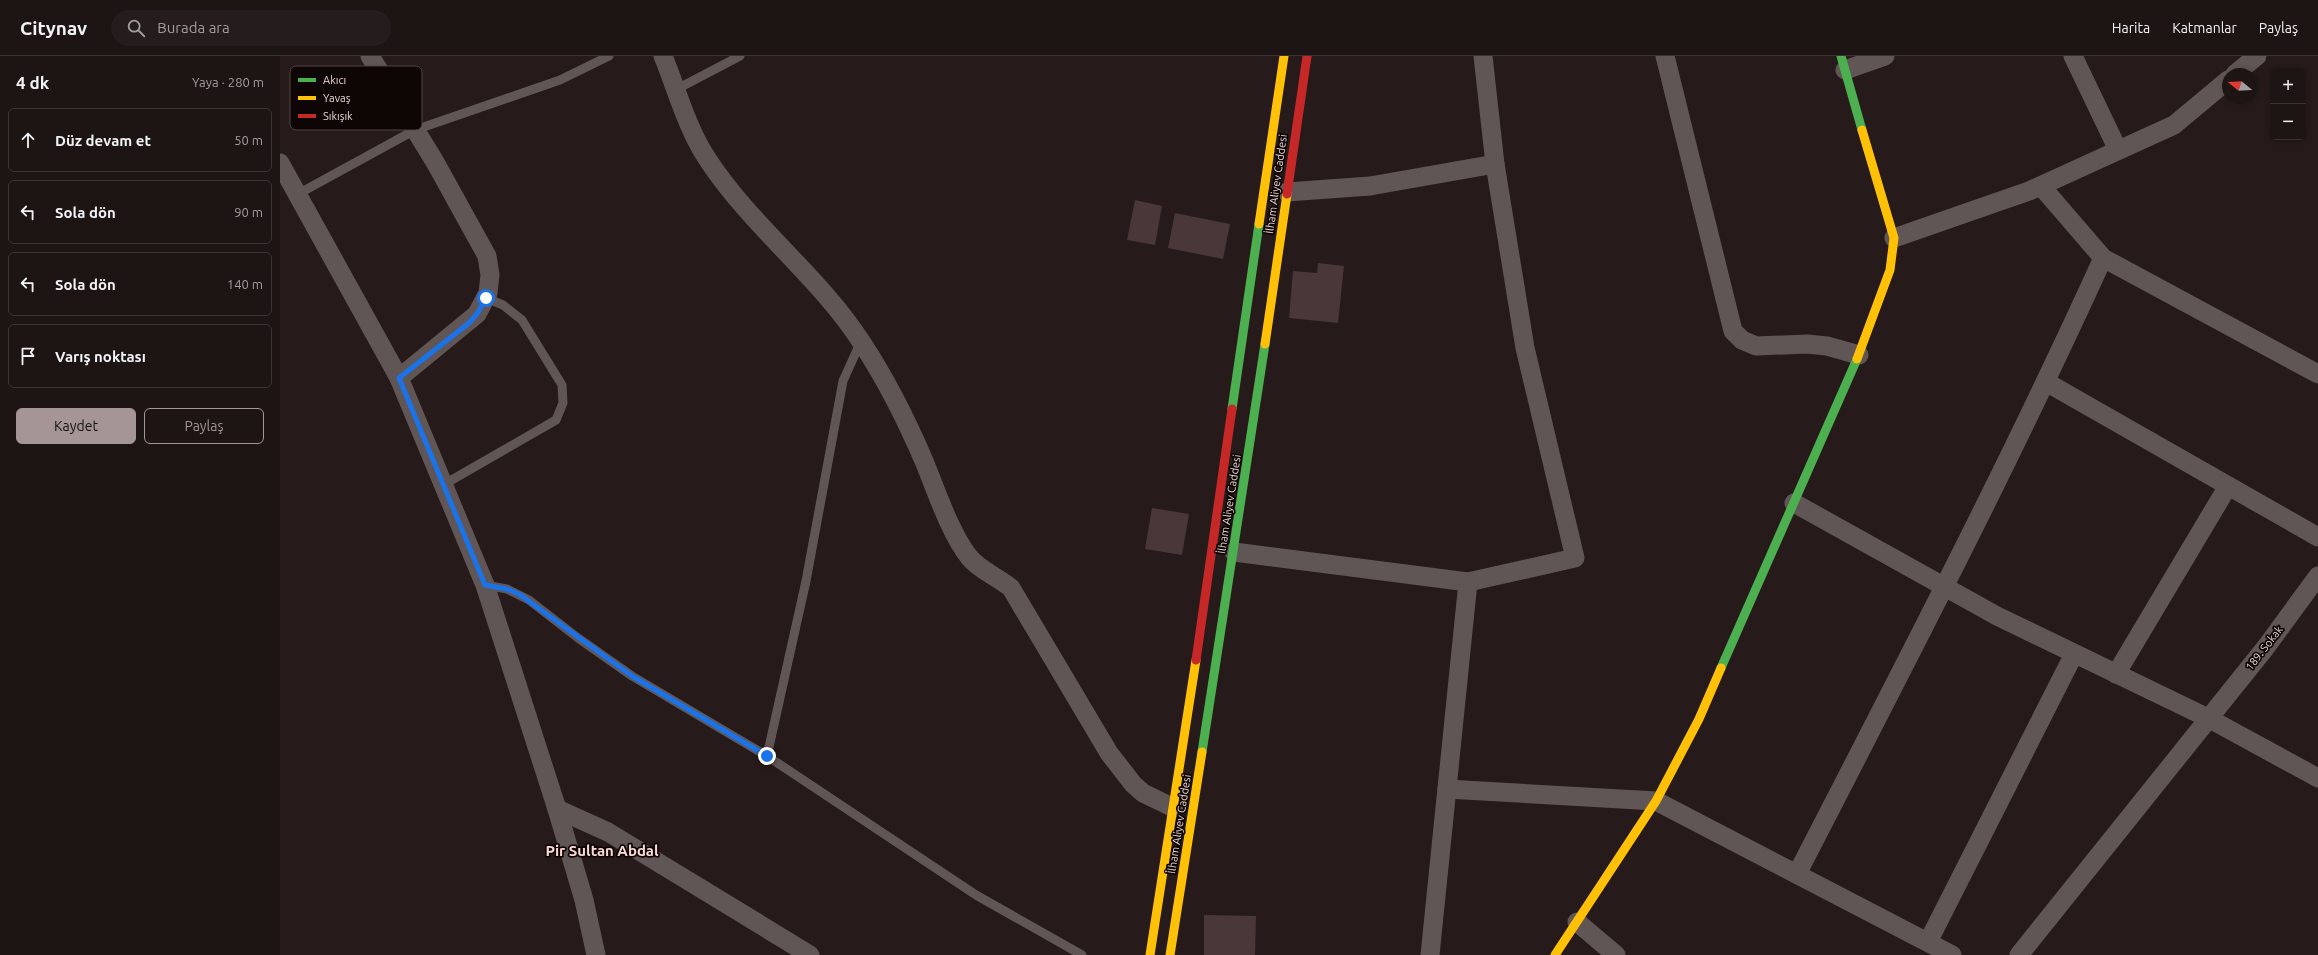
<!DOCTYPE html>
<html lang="tr">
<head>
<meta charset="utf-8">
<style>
	:root { --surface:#1d1414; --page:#251d1d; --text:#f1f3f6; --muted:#a09ea0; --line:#3b3334; --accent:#a59594 }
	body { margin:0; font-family:Ubuntu,sans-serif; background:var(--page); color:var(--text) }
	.controls { position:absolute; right:12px; top:12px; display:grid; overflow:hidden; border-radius:6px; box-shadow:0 2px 6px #0003 }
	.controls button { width:36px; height:36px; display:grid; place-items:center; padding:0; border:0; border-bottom:1px solid var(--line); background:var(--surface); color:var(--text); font:20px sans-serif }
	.compass { position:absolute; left:1942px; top:12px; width:36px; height:36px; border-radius:50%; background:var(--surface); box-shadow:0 2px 6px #0003; rotate:288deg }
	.stop { position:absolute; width:12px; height:12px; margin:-9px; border:3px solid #1a73e8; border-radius:50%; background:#fff }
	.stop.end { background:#1a73e8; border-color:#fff; box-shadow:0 1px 4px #0008 }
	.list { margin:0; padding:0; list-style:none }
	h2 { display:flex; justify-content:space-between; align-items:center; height:52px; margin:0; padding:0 16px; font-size:17px }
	h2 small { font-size:13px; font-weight:400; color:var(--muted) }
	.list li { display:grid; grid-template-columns:26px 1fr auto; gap:12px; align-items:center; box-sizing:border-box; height:64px; margin:0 8px 8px; padding:0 8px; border:1px solid var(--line); border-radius:6px }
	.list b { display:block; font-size:15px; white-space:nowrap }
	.list em { font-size:13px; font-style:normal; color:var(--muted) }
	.actions { display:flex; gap:8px; padding:12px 16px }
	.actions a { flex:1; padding:9px 0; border:1px solid var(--accent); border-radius:6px; text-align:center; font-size:14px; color:var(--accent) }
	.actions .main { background:var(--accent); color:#111 }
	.icon { flex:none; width:22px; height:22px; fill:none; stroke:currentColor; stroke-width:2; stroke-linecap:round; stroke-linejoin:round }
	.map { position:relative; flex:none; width:2038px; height:899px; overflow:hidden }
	header { display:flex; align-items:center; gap:24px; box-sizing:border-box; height:56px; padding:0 20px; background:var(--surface); border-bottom:1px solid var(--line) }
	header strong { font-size:19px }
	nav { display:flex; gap:22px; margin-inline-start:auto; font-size:14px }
	.search { width:280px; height:36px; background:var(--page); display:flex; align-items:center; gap:10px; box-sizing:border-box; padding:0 14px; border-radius:22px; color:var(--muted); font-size:15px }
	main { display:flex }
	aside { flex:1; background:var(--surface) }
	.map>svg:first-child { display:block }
</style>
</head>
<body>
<header>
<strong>Citynav</strong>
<div class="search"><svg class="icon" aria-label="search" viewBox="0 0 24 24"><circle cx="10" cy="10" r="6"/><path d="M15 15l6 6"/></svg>Burada ara</div>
<nav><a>Harita</a><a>Katmanlar</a><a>Paylaş</a></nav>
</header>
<main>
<aside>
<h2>4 dk<small>Yaya · 280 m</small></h2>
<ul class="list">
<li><svg class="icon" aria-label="ahead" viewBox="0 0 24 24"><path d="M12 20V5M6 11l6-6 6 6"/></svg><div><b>Düz devam et</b></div><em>50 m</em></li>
<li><svg class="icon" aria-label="left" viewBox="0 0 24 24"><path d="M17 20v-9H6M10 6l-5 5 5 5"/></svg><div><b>Sola dön</b></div><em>90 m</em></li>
<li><svg class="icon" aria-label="left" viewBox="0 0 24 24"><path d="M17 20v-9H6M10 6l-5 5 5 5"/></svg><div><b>Sola dön</b></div><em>140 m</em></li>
<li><svg class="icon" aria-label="arrive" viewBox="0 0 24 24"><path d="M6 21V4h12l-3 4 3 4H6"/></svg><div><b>Varış noktası</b></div></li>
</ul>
<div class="actions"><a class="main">Kaydet</a><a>Paylaş</a></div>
</aside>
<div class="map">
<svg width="2038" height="899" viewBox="0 0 2038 899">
	<rect width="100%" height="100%" fill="#271a1a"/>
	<!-- building -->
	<g fill="#4a3738">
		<path d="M855,144l27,6 -7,39 -28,-5z"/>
		<path d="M895,157l55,11 -7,35 -55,-11z"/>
		<path d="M1038,207l26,3 -6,57 -49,-5 4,-47 24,2z"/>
		<path d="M872,452l37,6 -7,41 -37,-6z"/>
		<path d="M924,859l52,1 -1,39h-51z"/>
	</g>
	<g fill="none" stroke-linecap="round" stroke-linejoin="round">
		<!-- lane -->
		<g stroke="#615656" stroke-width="9">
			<path d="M397,33l63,-33"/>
			<path d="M18,138l117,-64 145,-50 49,-24"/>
			<path d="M163,429l113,-65 7,-17 -1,-18 -40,-65 -19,-15 -17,-7"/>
			<path d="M205,529l22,4 22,11 49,38 54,38 135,80 209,139 106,60"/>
			<path d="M487,700l39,-175 37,-200 18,-40"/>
		</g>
		<!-- street -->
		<g stroke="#615656" stroke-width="19">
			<path d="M90,0l65,106 52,94 3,19 -2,18 -11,21 -78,64"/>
			<path d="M383,0c14,34 24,73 45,104 44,67 111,116 154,183 25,38 44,76 62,118 12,29 26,72 45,96 10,13 29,20 42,31l98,165 24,31 10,9 31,15"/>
			<path d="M1385,0l68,275 9,9 14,6 51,-2 20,2 32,9"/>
			<path d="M1793,0l45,94"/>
			<path d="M1565,14l40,-14"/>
			<path d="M1955,18l22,-18"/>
			<path d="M0,107l119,215 86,207 72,224 27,91 12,55"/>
			<path d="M1007,136l83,-6 125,-22"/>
			<path d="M1614,182l135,-47 145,-66 54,-45"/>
			<path d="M1823,202l215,116"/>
			<path d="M1766,326l272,155"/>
			<path d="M1514,447l203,113 211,102 110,60"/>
			<path d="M954,496l234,30 107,-24 -50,-210 -30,-184 -12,-108"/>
			<path d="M1836,618l112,-188"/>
			<path d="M1167,733l209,12 296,154"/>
			<path d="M277,753l51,23 202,123"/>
			<path d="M1517,818c105,-204 211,-407 306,-616l-62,-72"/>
			<path d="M1297,866l39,33"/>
			<path d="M1648,886l146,-288"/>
			<path d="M1150,899l38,-373"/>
			<path d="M1739,899l247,-308 52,-71"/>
		</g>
		<!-- fast -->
		<g stroke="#4caf50" stroke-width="9">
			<path d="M1561,0l21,74"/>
			<path d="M952,353l27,-185"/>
			<path d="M1441,612l136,-309"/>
			<path d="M922,696l63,-408"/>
		</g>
		<!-- slow -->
		<g stroke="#ffc107" stroke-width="9">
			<path d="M979,168l25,-168"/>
			<path d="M985,288l22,-150"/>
			<path d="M1577,303l33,-89 4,-32 -32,-108"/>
			<path d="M870,899l46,-295"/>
			<path d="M890,899l32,-203"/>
			<path d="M1275,899l101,-154 43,-82 22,-51"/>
		</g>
		<!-- jam -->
		<g stroke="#c62828" stroke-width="9">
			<path d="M1007,138l20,-138"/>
			<path d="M916,604l36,-251"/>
		</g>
	</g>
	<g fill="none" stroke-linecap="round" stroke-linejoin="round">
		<!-- route -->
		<path stroke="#1a73e8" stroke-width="5" d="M206,242l-9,16 -8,9 -70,55 86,207 22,4 12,5 113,82 135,80"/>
	</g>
	<g text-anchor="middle" stroke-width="3.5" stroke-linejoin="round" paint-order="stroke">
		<!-- street labels -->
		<g font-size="11" fill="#e9d7d6" stroke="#0e0505">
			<text transform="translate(996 128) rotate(-82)" y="4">İlham Aliyev Caddesi</text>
			<text transform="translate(949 448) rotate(-81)" y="4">İlham Aliyev Caddesi</text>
			<text transform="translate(1984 592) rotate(-52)" y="4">189. Sokak</text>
			<text transform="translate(899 768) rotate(-81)" y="4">İlham Aliyev Caddesi</text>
		</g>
		<!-- district labels -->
		<g font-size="15" font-weight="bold" fill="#fdd9d7" stroke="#0e0505">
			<text x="322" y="800">Pir Sultan Abdal</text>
		</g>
	</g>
	<!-- legend -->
	<rect x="10" y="10" width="132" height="64" rx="6" fill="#0e0505" stroke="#504444" stroke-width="1"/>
	<rect x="18" y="22" width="18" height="4" fill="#4caf50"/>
	<rect x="18" y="40" width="18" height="4" fill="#ffc107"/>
	<rect x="18" y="58" width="18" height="4" fill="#c62828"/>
	<g font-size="11" fill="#e9d7d6">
		<text x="43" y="28">Akıcı</text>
		<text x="43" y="46">Yavaş</text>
		<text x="43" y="64">Sıkışık</text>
	</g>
</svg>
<div class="controls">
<button>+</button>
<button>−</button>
</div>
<svg class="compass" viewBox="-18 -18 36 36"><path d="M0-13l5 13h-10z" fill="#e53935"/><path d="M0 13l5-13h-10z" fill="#a09ea0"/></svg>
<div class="stop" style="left:206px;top:242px"></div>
<div class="stop end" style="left:487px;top:700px"></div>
</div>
</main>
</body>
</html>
